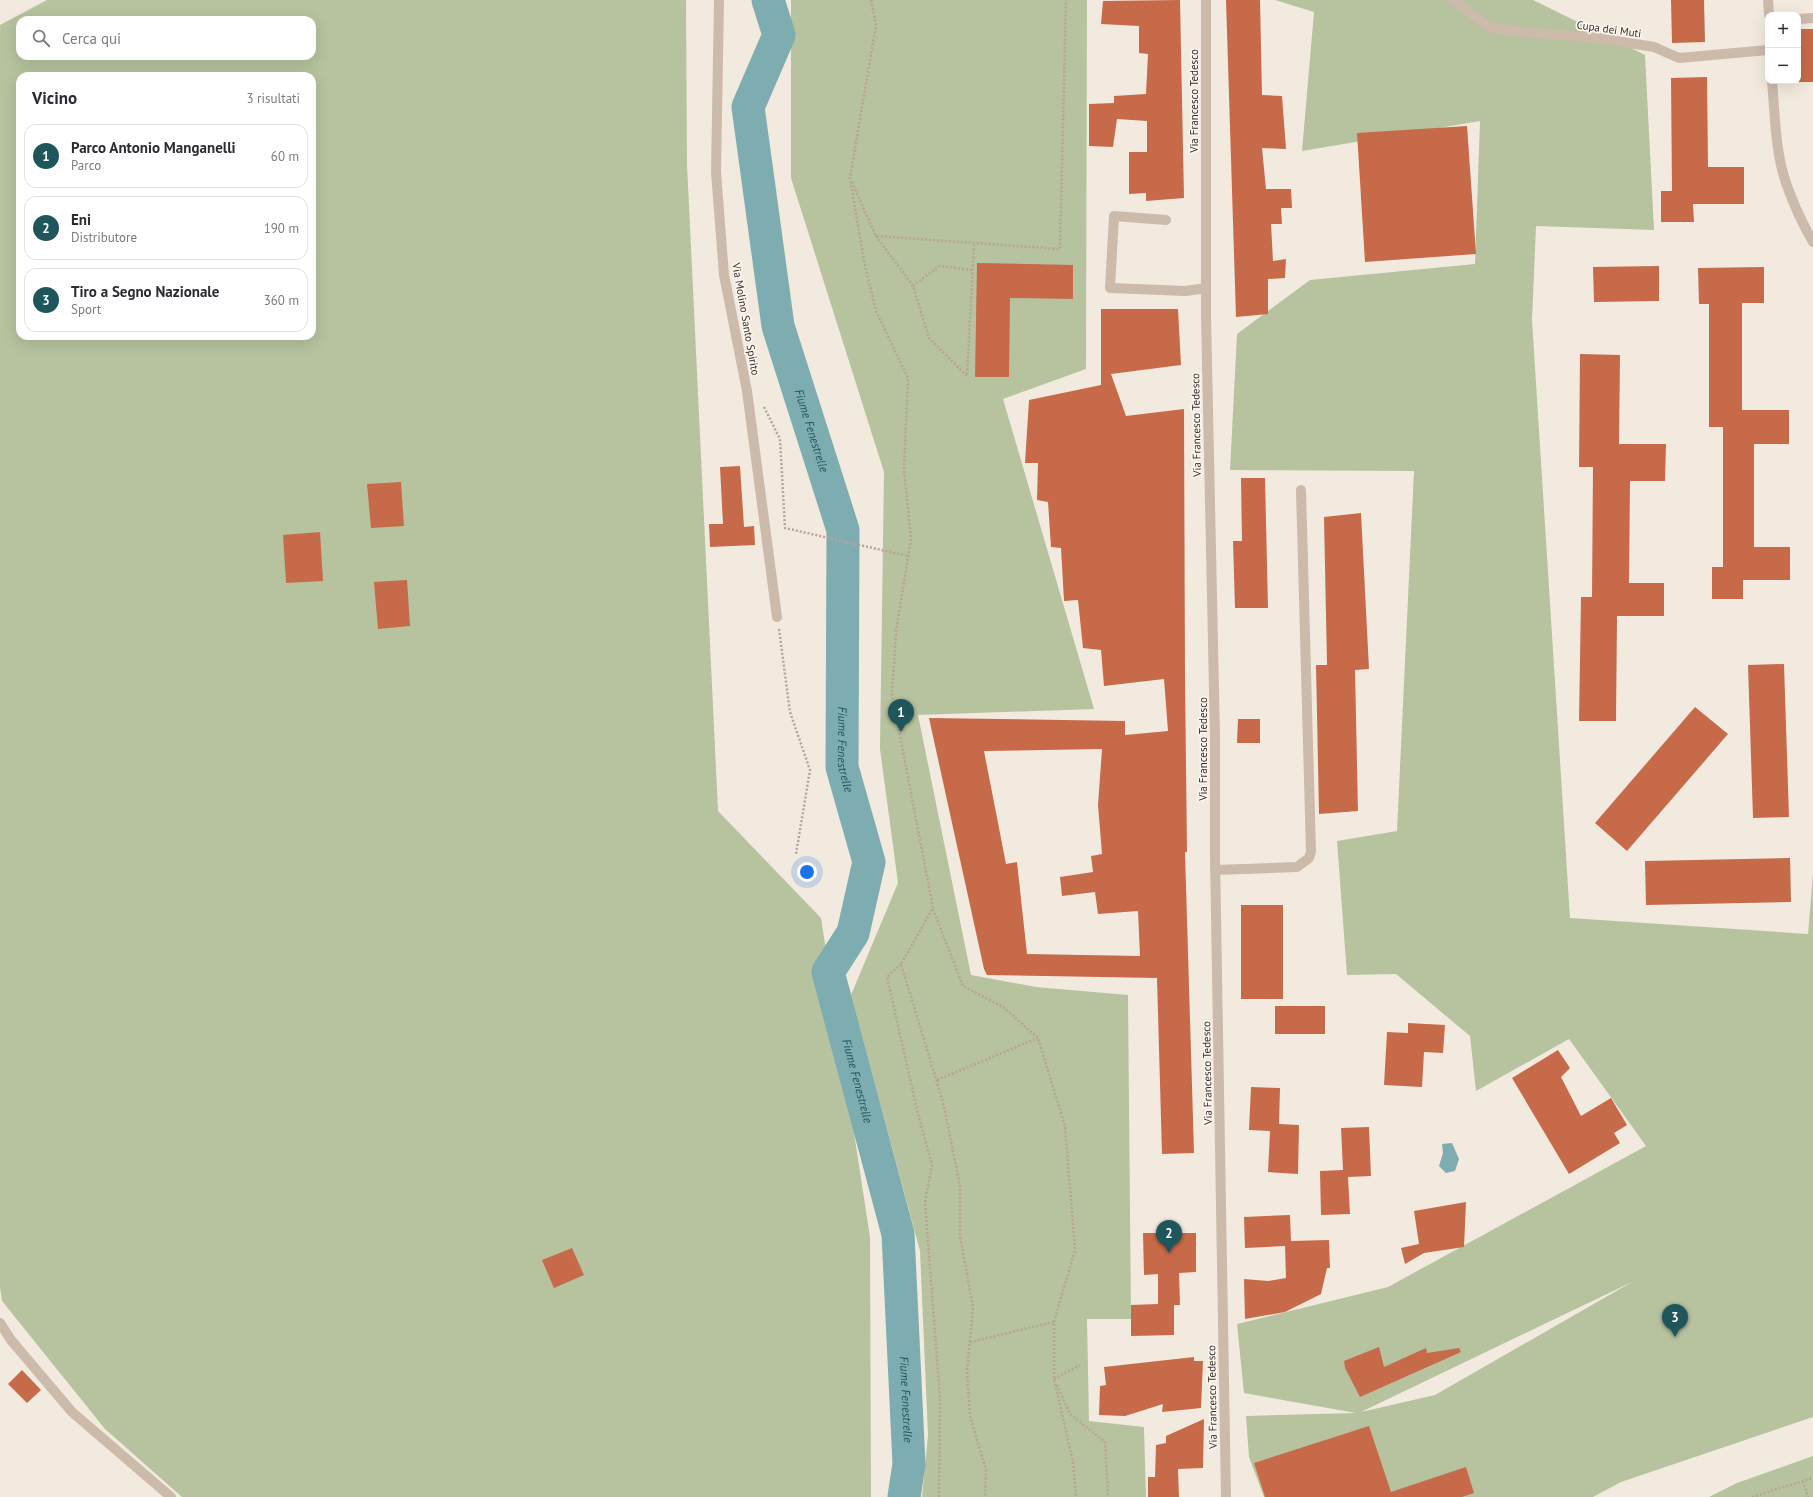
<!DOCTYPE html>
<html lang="it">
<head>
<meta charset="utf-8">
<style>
	:root { --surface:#fff; --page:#f7f7f7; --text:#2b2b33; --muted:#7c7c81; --line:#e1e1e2; --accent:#1f565b }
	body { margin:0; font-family:"PT Sans",sans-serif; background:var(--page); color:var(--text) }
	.controls { position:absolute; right:12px; top:12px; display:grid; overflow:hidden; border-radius:8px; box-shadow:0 4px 16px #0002 }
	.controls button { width:36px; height:36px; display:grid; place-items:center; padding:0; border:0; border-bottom:1px solid var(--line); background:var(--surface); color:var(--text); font:20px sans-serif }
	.you { position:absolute; left:807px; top:872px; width:14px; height:14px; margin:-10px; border:3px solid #fff; border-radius:50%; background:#1a73e8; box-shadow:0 0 0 6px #1a73e833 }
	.badge { display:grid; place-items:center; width:26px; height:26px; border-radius:50%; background:var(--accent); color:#fff; font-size:13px; font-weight:700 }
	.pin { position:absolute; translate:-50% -33px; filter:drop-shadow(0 1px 2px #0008) }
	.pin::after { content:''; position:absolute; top:21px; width:14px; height:12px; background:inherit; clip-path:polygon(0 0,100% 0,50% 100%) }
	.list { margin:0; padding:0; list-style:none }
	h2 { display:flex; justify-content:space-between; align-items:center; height:52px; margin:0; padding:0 16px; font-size:17px }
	h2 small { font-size:13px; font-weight:400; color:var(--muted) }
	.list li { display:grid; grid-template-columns:26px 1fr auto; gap:12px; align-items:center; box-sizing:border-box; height:64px; margin:0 8px 8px; padding:0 8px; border:1px solid var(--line); border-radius:12px }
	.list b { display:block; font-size:15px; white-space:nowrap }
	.list p { margin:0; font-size:13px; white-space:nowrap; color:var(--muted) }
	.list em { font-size:13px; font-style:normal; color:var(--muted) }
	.icon { flex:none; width:22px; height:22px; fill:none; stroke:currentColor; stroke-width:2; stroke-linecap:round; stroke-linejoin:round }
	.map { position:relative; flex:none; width:1813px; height:1497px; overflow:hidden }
	.search { position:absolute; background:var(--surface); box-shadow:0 4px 16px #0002; left:16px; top:16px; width:300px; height:44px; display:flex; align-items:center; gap:10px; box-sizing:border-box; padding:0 14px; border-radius:12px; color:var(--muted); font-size:15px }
	.panel { position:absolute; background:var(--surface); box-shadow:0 4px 16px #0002; left:16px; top:72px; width:300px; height:268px; border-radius:12px }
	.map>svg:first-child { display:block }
</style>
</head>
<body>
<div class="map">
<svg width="1813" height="1497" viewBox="0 0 1813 1497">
	<rect width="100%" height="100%" fill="#f3eadf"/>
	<!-- green -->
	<g fill="#b6c39e" fill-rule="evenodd">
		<path d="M47,0h639l1,164 31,647 103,107 49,319 1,260h-689l-77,-68 -103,-128 -2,-14v-1262zM20,20h292v36h-292zM20,76h292v260h-292z"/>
		<path d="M791,0h296l-1,369 -83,30 91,310 -176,6 53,260 65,12 92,8 3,324h-44l2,102 55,6 2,70h-224l6,-62 -8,-184 -69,-256 47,-112 -18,-134 4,-277 -93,-294z"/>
		<path d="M1275,0h258l112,55 9,175 -118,-4 -4,94 38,598 238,16 5,-60v543l-192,65 -28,15h-329l-15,-40 -3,-41 110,-3 -112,-20 -7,-69 151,-37 258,-141 -77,-107 -93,52 -6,-55 -74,-62 -49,1 -10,-134 60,-10 17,-360 -184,-1 7,-136 73,-54 165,-16 5,-143 -178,30 12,-139zM1632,1282l-197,113 -74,17z"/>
		<path d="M1813,1456v41h-104l28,-14z"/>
	</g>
	<!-- water -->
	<path fill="#7dadb1" d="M1452,1143l7,16 -4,12 -9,2 -7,-7 4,-13 -1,-9z"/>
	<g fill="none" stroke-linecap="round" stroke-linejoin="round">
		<!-- river -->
		<path stroke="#7dadb1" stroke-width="33" id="s1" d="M768,0l11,35 -31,72 30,219 65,204 -1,237 27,95 -16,71 -25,39 70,262 11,230 -5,33"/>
	</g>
	<!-- building -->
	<g fill="#c76a49" fill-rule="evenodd">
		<path d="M1180,0l4,198 -38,3v-8l-17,1v-42h18v-31l-30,-2 -4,28 -24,-1v-42l25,-1v-7l32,-2 2,-40 -9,-1v-27l-38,-2 2,-23z"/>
		<path d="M1226,0h34l2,95 20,1 4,53 -24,-1 4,41h25l1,19h-11l1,16h-11l2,37 13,-2 -1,19 -17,1v35l-32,3z"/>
		<path d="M1671,0h33l1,42 -33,1z"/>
		<path d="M1799,29h14v53h-15z"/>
		<path d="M1707,77l1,90h36v37h-51l1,18h-33v-31h11l-1,-113z"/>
		<path d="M1467,126l9,128 -111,8 -8,-129z"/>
		<path d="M977,263l96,2v34l-63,-1 -1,79h-34z"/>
		<path d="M1659,266v35l-65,1 -1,-35z"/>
		<path d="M1764,267v36h-22v107h47v34h-35v103h36v33h-47v19h-31v-32h11v-140h-14v-123h-10l-1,-36z"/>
		<path d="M1101,309h77l3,56 -70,9 15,42 58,-7 1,268 2,175h-2l9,301 -32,1 -5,-176 -170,-3 -3,-6 -55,-251 196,3v14l43,-4 -4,-52 -60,7 -3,-36 -18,-2 -5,-48 -14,1 -3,-53 -10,-1 -3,-45 -11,-2 1,-37h-13l4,-63 72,-15zM1102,749l-4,56 4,49 -11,2 2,16 -33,5 2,19 33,-4 3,22 40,-3 2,45 -113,-2 -10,-92 -11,2 -22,-113z"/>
		<path d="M1580,354l40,1 -1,89h47l-1,37h-35l-1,102h35v33h-47l-1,105h-37l2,-124h11l1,-130h-14z"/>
		<path d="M740,466l4,61 10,-1 1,19 -45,2 -1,-23h14l-3,-57z"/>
		<path d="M1241,478h24l3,130h-33l-2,-67h9z"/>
		<path d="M401,482l3,44 -33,2 -4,-44z"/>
		<path d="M1361,513l8,156 -14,1 3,141 -39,3 -3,-149h11l-3,-148z"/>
		<path d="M320,532l3,49 -37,2 -3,-48z"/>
		<path d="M407,580l3,46 -32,3 -4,-47z"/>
		<path d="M1784,664l5,153 -36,1 -5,-153z"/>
		<path d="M1695,707l33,27 -101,117 -32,-28z"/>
		<path d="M1238,719h22v24h-23z"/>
		<path d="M1790,858l1,44 -145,3 -1,-44z"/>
		<rect x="1241" y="905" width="42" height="94"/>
		<rect x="1275" y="1006" width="50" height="28"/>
		<path d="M1408,1023l37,2 -2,28 -19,-1 -2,35 -38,-2 3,-53 21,1z"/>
		<path d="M1558,1050l12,18 -9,9 20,39 30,-18 16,27 -13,8 6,10 -51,31 -57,-96z"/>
		<path d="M1251,1087l29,1 -1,36 20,1 -1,49 -30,-2 2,-41 -21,-1z"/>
		<path d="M1369,1127l2,49 -23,1 2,37 -29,1 -1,-44 23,-1 -2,-42z"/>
		<path d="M1466,1202l-2,45 -40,6 -19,11 -4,-16 18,-4 -5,-33z"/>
		<path d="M1290,1215l1,26 38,-1 1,28h-3l-6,26 -36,18 -40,7 -1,-40 24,2 18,-3 -1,-32 -40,2 -1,-31z"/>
		<path d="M1143,1233h53v39l-17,1 1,32h-6v30l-43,1v-31l27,-1v-30l-14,1z"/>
		<path d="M572,1248l12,27 -30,13 -12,-28z"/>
		<path d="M1379,1347l5,20 42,-19 1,5 32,-5 2,4 -101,45 -15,-29 -1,-7z"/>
		<path d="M1194,1357v4h9l-2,47 -39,4 1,-8 -38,12 -26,-1 1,-29 6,-1 -2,-18z"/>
		<path d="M22,1370l19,20 -14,13 -19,-19z"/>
		<path d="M1204,1419l-1,49 -25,1 1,28h-31v-20h7l1,-32 10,-2v-7z"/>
		<path d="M1369,1426l22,66 75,-25 8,26 -12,4h-197l-11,-34z"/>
	</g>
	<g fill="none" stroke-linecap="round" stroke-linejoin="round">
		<!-- path -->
		<g stroke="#b8a494" stroke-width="2.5" stroke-dasharray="2 2" stroke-linecap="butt">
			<path d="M871,0l5,25 -26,153 14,83 12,50 32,67 -4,92 7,69 -15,93 -4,62 41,214 -32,56 42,138 17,84v50l13,71 -6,64 3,45 16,54 -1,27"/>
			<path d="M852,182l24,54 184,13 6,-249"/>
			<path d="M876,236l37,50 16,52 38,38 7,-133"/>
			<path d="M913,286l26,-20 34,4"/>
			<path d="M764,407l16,32 5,89 123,28"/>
			<path d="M779,629l11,83 20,58 -14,84"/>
			<path d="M933,909l30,77 40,21 35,31 27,88 10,124 -21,72v57l19,83 3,35"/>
			<path d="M901,964l-14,13 31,137 14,51 -7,37 15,196 -1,99"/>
			<path d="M937,1080l101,-42"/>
			<path d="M970,1342l84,-20"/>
			<path d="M1054,1379l26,-14"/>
			<path d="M1057,1385l13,29 35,28 3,55"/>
			<path d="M1803,1481l5,16"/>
			<path d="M1752,1497l61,-19"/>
		</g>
		<!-- minor -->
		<g stroke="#ccbaaa" stroke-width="10">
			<path d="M719,0l-3,172 8,103 23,116 30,226"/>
			<path d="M1206,0v316l9,420v121l11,640"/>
			<path d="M1453,0l38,28 54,6 47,3 62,10 25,11 89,-8"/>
			<path d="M1768,0l1,15"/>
			<path d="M1798,19l15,-1"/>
			<path d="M1772,81c3,33 3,70 14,102 7,20 16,40 27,59"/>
			<path d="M1166,220l-52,-4 -4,72 76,3 20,-3"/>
			<path d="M1215,870l82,-3 12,-9 2,-6 -10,-362"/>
			<path d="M0,1323l11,17 61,72 99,85"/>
		</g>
	</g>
	<g text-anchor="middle" stroke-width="3.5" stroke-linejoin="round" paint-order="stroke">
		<!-- street labels -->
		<g font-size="11" fill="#392f2a" stroke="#faf4ec">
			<text transform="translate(1609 29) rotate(8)" y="4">Cupa dei Muti</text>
			<text transform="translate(1194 101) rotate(-90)" y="4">Via Francesco Tedesco</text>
			<text transform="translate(746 319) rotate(80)" y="4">Via Molino Santo Spirito</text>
			<text transform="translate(1196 425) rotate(-91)" y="4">Via Francesco Tedesco</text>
			<text transform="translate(1203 749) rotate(-90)" y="4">Via Francesco Tedesco</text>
			<text transform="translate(1207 1073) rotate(-91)" y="4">Via Francesco Tedesco</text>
			<text transform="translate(1212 1397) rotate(-91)" y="4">Via Francesco Tedesco</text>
		</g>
		<!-- water labels -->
		<g font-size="12" font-style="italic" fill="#1f565b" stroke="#faf4ec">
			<text dy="4" stroke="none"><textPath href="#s1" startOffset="446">Fiume Fenestrelle</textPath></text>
			<text dy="4" stroke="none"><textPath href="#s1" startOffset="770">Fiume Fenestrelle</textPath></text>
			<text dy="4" stroke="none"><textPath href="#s1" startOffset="1118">Fiume Fenestrelle</textPath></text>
			<text dy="4" stroke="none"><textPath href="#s1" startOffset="1442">Fiume Fenestrelle</textPath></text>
		</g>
	</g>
</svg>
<div class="controls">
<button>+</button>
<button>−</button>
</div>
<div class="you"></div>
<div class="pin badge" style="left:901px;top:732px">1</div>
<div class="pin badge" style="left:1169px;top:1253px">2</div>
<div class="pin badge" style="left:1675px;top:1337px">3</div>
<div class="search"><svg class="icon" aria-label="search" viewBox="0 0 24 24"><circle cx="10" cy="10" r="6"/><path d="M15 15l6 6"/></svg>Cerca qui</div>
<section class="panel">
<h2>Vicino<small>3 risultati</small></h2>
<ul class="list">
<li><span class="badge">1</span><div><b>Parco Antonio Manganelli</b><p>Parco</p></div><em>60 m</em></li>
<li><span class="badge">2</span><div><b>Eni</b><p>Distributore</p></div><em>190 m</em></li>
<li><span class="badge">3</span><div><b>Tiro a Segno Nazionale</b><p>Sport</p></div><em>360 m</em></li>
</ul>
</section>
</div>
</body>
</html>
